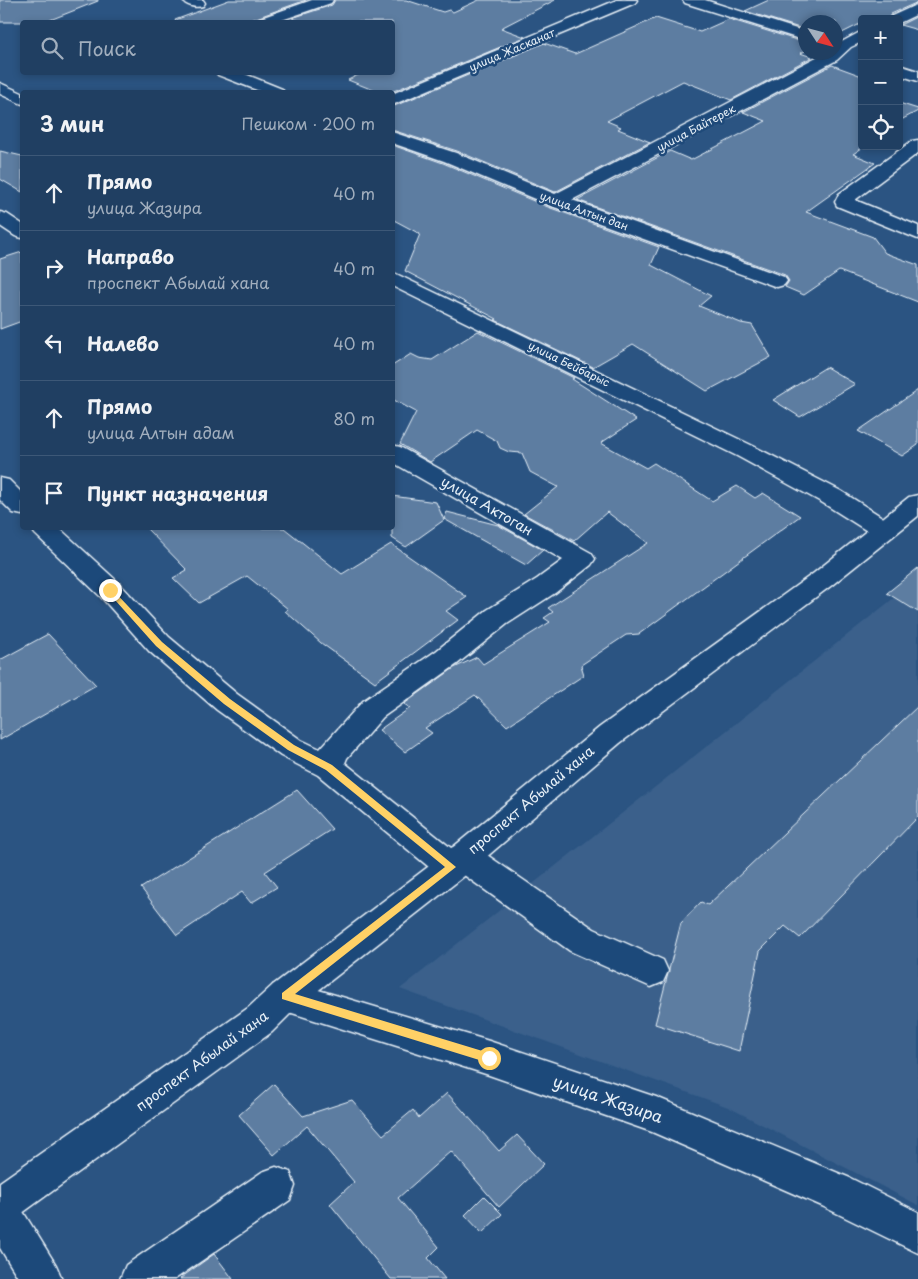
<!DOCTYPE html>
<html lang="ru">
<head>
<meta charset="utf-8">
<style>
	:root { --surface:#203f62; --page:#2d4a6b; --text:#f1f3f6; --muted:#a2afbe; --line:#3d5877 }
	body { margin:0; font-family:"Playpen Sans",sans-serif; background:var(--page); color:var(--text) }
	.controls { position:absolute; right:15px; top:15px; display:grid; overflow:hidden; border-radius:5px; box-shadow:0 2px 8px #0003 }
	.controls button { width:45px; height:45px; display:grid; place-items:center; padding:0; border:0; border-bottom:1px solid var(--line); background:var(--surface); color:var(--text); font:25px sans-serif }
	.compass { position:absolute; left:798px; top:15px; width:45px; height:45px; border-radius:50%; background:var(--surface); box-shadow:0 2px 8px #0003; rotate:126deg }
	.stop { position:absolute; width:15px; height:15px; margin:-11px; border:4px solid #ffd166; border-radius:50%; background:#fff }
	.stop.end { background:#ffd166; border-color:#fff; box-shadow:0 1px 5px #0008 }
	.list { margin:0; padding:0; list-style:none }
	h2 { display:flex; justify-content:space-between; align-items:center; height:65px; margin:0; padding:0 20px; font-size:21px }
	h2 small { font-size:16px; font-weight:400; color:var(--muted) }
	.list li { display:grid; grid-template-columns:32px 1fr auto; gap:15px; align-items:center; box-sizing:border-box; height:75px; padding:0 20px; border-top:1px solid var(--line) }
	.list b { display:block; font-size:19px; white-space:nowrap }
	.list p { margin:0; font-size:16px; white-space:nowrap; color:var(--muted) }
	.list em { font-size:16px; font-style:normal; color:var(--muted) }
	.icon { flex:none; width:28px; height:28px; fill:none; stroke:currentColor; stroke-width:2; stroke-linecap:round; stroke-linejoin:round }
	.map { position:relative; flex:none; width:918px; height:1279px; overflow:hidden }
	.search { position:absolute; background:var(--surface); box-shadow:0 2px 8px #0003; left:20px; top:20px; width:375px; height:55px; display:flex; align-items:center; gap:12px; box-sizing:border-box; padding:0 18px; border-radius:5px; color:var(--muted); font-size:19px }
	.panel { position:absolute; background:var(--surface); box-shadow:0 2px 8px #0003; left:20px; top:90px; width:375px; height:440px; border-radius:5px }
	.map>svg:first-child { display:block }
</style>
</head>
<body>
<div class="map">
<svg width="918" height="1279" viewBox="0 0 918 1279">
	<rect width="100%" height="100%" fill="#2b5482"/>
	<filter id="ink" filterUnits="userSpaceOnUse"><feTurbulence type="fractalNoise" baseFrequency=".02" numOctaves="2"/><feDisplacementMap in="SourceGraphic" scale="10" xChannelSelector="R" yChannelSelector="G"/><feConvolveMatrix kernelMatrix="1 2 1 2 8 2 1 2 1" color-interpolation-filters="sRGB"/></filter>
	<g filter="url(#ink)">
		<!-- built -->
		<path fill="#3a608b" d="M918,579v626l-190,-98 -328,-118z"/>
		<!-- building -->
		<g fill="#5d7da1" stroke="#e8f1f8">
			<path d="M0,0h98v1l-53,21h-45z"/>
			<path d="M229,0h77l-61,22h-69l-1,-2z"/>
			<path d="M335,0h71l37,12 6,-2 4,2 26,-12h76l-54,28 24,9 -134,55h-13l-30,-12 16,-8h28v-50h-89l-11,-4 40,-13z"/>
			<path d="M769,0h149v2l-27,12 -3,5 -14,-2 -12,2v4l-26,13v-14h-30v8l-61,-19z"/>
			<path d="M918,16v14l-18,-5z"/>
			<path d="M656,18l44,14 29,-13 77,24v8l-6,2 12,4 -81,43 -48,-19 -76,40 14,6 -3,2 32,13 -95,50 -98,-41 -65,-21v-23l152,-64 31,11z"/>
			<path d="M832,65l30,11v70h3l-12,8 22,9 -69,49 67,25 12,16 33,12v37l-79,-31 -35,24 -19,-8 4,-6 -4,-6 -208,-75 93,-49 21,9 75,-39 -23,-9z"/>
			<path d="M899,103l19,6v2l-19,10z"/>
			<path d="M392,145l51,18 105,44 111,40 -8,18 60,31 -12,10 42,17 11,2 19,32 -64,34 -74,-47 -40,23 -98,-47 2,-1 -92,-48 15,-37 -28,-15z"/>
			<path d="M0,151l22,5v36l-22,-13z"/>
			<path d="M22,252v69l-22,8v-70z"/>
			<path d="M478,331l96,47 -2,1 64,41 -35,23 45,25 8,-5 58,38 25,-15 18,12 8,-5 37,23 -161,118 -13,1 -45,30 3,10 -77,51 -32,-31 -50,33 7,5 -27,19 -26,-22 31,-22 -6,-4 50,-36 23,-11 6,7 67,-42 -6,-4 9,-6 -5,-4 100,-65 -41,-31 -33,29 -50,-27 34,-27 -28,-15 -8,-19 -13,-1 -9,-4 -3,-7 -20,-11 -47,32 -30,-18 16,-32 -24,-13v-33l19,-12 8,4 13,2z"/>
			<path d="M826,367l29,17 -55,33 -27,-17z"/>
			<path d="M918,390v55l-16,11 -44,-25z"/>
			<path d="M392,496l44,6 8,18 -38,27 -14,-9z"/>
			<path d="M447,512l51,13 45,25 -17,15 -82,-46z"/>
			<path d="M146,528h138l58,46 49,-30 76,53 -21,14 12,9 -83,62 -54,-39 -36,-32 3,-2 -41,-33 -48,27 -26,-25 14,-8z"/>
			<path d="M918,568v44l-31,-19z"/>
			<path d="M48,634l48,51 -96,55v-80z"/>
			<path d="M918,706v111l-118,121 -15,-12 -25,25 -21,100 -84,-27 26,-101 20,-21 7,3z"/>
			<path d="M297,790l35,39 -67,43 12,15 -26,16 -9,-11 -65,43 -36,-47z"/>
			<path d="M274,1084l29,32 49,-16 31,35 30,-25 6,8 28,-25 52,58 18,-16 27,29 -45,43 -48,-56 -53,47 41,49 -11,11 17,21h-54l-61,-75 24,-22 -47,-56 -33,29 -35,-40z"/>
			<path d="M484,1196l18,18 -20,19 -17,-18z"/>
			<path d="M214,1254l19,25h-53l6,-5z"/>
		</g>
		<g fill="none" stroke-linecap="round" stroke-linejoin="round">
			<defs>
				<g id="minor">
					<path d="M182,0h21l2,3 -2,3c-7,2 -17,0 -21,-6z"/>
					<path d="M312,0h21l-2,3 -55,19h-21l3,-3z"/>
					<path d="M617,0h20l-2,3 -243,102v-11z"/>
					<path d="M683,0h22l101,32v9l-121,-38z"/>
					<path d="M918,4v10l-19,9v-4h-9l2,-3z"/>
					<path d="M862,31v11l-11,5 -14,13 -265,140 212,77 3,4 -3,4 -7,2 -228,-82 -105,-44 -52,-18v-11l64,21 99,41 271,-142h10v-7z"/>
					<path d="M899,65l19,6v10l-19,-6z"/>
					<path d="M216,72h24l42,17 2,3h-22l-44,-17z"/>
					<path d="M0,83l22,10v11l-22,-10z"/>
					<path d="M918,140v13l-63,47 63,26v13l-81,-33 -2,-4 4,-8 73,-53z"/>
					<path d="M0,212l7,2 15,10v14l-7,-2 -15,-10z"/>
					<path d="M392,272l361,174 88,45 52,33 4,6 -4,6 -9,3 -9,-3 -52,-33 -86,-47 -345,-170z"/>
					<path d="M392,445l8,2 191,106 4,6 -4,6 -36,28 -48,31 -51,41 -73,52 -36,41 -2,5 106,85 12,-5 11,3 120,83 69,31 5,11 -5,11 -12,5 -81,-36 -106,-76 -12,6 -11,-4 -123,-102 -37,-19 -64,-46 -68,-59 -48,-54 -66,-63 -4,-6h28l60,55 50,54 68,57 64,46 19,9 43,-48 73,-50 51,-41 50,-31 26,-19 -171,-98z"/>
					<path d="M0,478l9,2 13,13v22l-9,-2 -13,-13z"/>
					<path d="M285,980l204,61 167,56 194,81 68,34v41l-96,-47 -170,-74 -163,-57 -216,-68 -5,-11 5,-11z"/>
					<path d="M276,1167l14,5 5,14 -5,14 -115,79h-55l6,-14 136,-93z"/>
					<path d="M0,1192l14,5 42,68 6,14h-43l-19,-31z"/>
				</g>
				<path id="major" d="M918,495v21l-86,69 -212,158 -157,134 -166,130 -25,25 -258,187 -14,5v-42l248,-174 25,-23 168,-128 159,-130 214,-154 95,-76z"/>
			</defs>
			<!-- minor casing -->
			<use href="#minor" stroke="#e8f1f8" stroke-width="3"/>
			<!-- major casing -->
			<use href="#major" stroke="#e8f1f8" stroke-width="3"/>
			<!-- minor -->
			<use href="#minor" fill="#1f4a7a" fill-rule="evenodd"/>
			<!-- major -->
			<use href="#major" fill="#1f4a7a" fill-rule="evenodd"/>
		</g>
	</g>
	<!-- route -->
	<path fill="#ffd166" d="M110,587l52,55 68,57 64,46 38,20 124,102 -161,127 194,59 4,1 1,4 -1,3 -4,2 -207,-64v-6l163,-126 -119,-97 -38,-20 -64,-46 -68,-58 -49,-55 -1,-1z"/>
	<g text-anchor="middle" stroke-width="5" stroke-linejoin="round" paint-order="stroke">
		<!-- far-street labels -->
		<g font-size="11" fill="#e8f1f8" stroke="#1f4a7a">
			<text transform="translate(512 50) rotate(-23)" y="4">улица Жасканат</text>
			<text transform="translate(696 128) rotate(-28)" y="4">улица Байтерек</text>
			<text transform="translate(584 211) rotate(20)" y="4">улица Алтын дан</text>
			<text transform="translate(569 364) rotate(26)" y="4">улица Бейбарыс</text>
		</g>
		<!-- street labels -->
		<g font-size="14" fill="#e8f1f8" stroke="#1f4a7a">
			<text transform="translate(487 506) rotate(30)" y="5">улица Актоган</text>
			<text transform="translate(531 800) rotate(-40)" y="5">проспект Абылай хана</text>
			<text transform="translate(202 1061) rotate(-36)" y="5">проспект Абылай хана</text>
		</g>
		<!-- near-street labels -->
		<g font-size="16" fill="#e8f1f8" stroke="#1f4a7a">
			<text transform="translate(608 1099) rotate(19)" y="6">улица Жазира</text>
		</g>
	</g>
</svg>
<div class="controls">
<button>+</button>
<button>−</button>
<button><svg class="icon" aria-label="locate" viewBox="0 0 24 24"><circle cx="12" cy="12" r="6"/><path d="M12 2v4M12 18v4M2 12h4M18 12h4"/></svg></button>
</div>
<svg class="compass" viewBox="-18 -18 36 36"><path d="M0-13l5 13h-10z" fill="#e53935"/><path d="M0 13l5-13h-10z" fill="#a2afbe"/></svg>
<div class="stop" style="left:489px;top:1058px"></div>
<div class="stop end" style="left:110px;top:590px"></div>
<div class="search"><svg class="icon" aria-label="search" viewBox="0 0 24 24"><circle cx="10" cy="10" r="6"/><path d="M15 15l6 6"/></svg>Поиск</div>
<section class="panel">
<h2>3 мин<small>Пешком · 200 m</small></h2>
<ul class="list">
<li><svg class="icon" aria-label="ahead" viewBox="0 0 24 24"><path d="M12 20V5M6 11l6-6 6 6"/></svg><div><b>Прямо</b><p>улица Жазира</p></div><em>40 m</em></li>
<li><svg class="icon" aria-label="right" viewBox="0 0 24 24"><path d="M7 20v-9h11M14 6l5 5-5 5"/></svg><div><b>Направо</b><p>проспект Абылай хана</p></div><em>40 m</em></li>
<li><svg class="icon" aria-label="left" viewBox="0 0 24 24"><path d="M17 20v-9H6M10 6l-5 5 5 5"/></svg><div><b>Налево</b></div><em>40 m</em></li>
<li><svg class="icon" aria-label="ahead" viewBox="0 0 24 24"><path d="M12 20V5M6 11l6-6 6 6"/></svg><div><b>Прямо</b><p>улица Алтын адам</p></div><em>80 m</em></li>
<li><svg class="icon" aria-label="arrive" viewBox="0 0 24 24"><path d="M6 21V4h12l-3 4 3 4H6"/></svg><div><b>Пункт назначения</b></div></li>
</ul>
</section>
</div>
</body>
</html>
